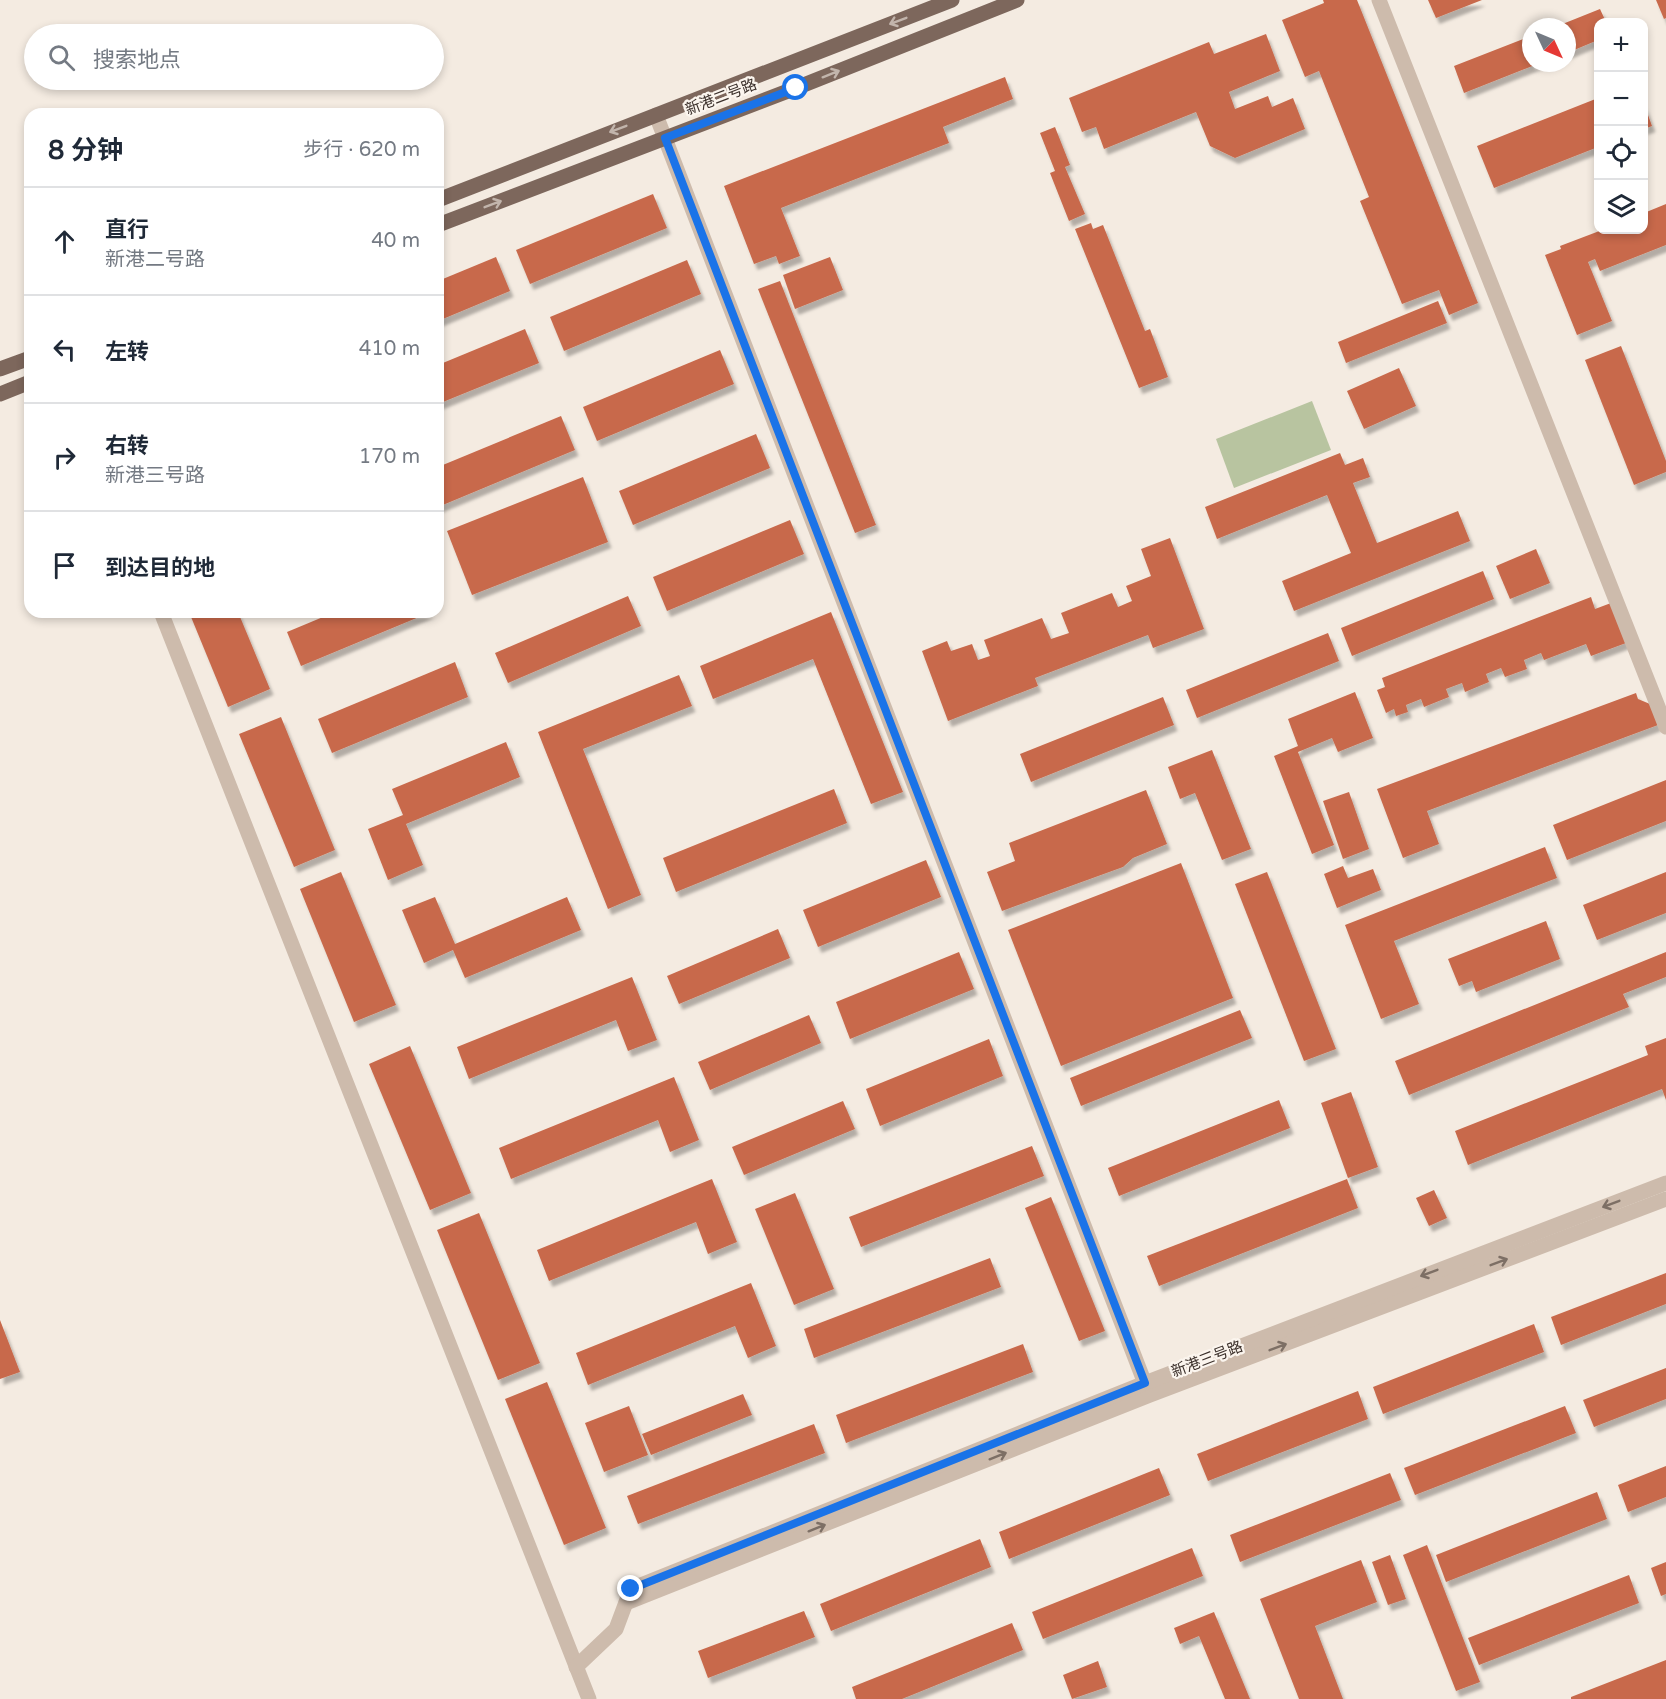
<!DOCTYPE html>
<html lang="zh">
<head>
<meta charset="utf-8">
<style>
	:root { --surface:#fff; --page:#f2f2f3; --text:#1f2937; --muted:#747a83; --line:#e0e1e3 }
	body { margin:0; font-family:"Varela Round","Noto Sans SC",sans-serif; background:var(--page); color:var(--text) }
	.controls { position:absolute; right:18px; top:18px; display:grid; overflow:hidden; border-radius:12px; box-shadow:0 3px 9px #0003 }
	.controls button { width:54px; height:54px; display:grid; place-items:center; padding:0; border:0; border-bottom:2px solid var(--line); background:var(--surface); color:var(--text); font:30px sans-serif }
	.compass { position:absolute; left:1522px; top:18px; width:54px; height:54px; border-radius:50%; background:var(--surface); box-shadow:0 3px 9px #0003; rotate:134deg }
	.stop { position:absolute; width:18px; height:18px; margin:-14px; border:4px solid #1a73e8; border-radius:50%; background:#fff }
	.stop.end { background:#1a73e8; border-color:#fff; box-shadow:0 2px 6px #0008 }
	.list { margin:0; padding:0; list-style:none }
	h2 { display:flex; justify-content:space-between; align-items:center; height:78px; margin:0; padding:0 24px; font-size:26px }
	h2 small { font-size:20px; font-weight:400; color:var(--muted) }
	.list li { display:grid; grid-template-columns:39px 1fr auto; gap:18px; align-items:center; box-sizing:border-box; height:108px; padding:0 24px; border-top:2px solid var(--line) }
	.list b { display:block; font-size:22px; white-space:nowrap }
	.list p { margin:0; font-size:20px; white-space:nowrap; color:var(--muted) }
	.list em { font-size:20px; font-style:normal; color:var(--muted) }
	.icon { flex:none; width:33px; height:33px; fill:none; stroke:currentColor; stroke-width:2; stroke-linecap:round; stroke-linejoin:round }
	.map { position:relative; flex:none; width:1666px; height:1699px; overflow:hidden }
	.search { position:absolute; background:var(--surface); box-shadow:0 3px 9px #0003; left:24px; top:24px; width:420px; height:66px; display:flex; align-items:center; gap:15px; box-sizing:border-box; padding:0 21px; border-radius:33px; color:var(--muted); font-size:22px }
	.panel { position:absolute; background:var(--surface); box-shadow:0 3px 9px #0003; left:24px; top:108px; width:420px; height:510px; border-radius:18px }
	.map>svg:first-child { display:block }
</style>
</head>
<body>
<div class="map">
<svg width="1666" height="1699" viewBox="0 0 1666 1699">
	<defs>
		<filter id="shadow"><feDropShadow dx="3.5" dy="6" stdDeviation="1.5" flood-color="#0004"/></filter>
	</defs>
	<rect width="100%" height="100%" fill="#f4ebe1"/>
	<!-- green -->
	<path fill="#b8c4a0" d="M1312,401l19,49 -97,38 -18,-49z"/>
	<!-- building -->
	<g fill="#c8694b" filter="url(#shadow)">
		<path d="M1323,0h34l121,303 -29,12 -10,-25 -37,14 -42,-103 9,-4 -50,-126 -14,6 -23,-57 42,-17z"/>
		<path d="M1428,0h54l-46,18z"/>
		<path d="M1656,0h10v18l-2,1z"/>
		<path d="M1600,9l6,13h-8v18l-31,13v-26h-12z"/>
		<path d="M1266,34l14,37 -51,21 6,17 33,-13 4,11 21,-9 12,31 -70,29 -25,-12 -14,-34 -92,37 -8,-22 -14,5 -13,-34 140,-56 5,12z"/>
		<path d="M1531,36v27h9l-76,30 -10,-27z"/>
		<path d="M1005,77l8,22 -70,28 6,16 -168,65 19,48 -21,8 -3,-8 -22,8 -30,-78z"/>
		<path d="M1598,98v49l-104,41 -17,-42z"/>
		<path d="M1644,104l8,22 -8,3z"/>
		<path d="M1055,127l15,38 -5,2 20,47 -16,7 -19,-48 5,-2 -15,-38z"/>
		<path d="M653,194l14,34 -137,56 -14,-34z"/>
		<path d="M1666,204v41l-66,26 -5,-12 -7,3 24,59 -35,14 -32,-80 16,-6 -1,-3 42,-16h42v-17z"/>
		<path d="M1091,223l2,6 10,-4 42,106 5,-2 18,48 -29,11 -64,-159z"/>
		<path d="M496,257l14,34 -72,30v-40z"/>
		<path d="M830,257l13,33 -48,19 -12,-34z"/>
		<path d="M687,260l14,34 -137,57 -14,-34z"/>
		<path d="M780,281l96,244 -21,8 -97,-244z"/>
		<path d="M1438,301l9,22 -101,40 -8,-21z"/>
		<path d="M525,329l14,34 -101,41v-39z"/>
		<path d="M1621,346l45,115v11l-32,13 -49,-125z"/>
		<path d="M720,350l14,34 -137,57 -14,-34z"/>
		<path d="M1399,368l17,38 -52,23 -17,-38z"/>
		<path d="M561,416l14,34 -137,57v-40z"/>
		<path d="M756,434l14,34 -137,57 -14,-34z"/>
		<path d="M1340,453l5,12 18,-7 7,19 -17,6 24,60 81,-32 12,30 -176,70 -12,-30 69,-28 -24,-58 -110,44 -12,-32z"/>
		<path d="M583,477l25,65 -136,53 -25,-64z"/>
		<path d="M790,520l14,34 -137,57 -14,-34z"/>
		<path d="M1170,538l34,91 -51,19 -5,-13 -113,43 3,8 -90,35 -26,-70 25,-10 4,10 21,-7 6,16 12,-4 -6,-16 58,-22 9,21 18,-6 -8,-20 51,-20 6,14 14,-6 -6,-15 25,-10 -10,-27z"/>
		<path d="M1536,549l14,34 -40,16 -14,-33z"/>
		<path d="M1483,571l11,28 -142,57 -11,-28z"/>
		<path d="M628,596l13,30 -133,57 -13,-30z"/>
		<path d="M1591,597l4,12 16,-6 15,40 -35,13 -5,-12 -42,16 -3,-7 -17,7 3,9 -22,8 -4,-9 -15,6 3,8 -24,10 -3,-9 -16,6 3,8 -25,10 -3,-8 -15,6 2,7 -12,4 -2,-7 -8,4 -9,-23 8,-3 -3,-9z"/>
		<path d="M189,612h49l32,77 -42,18z"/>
		<path d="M335,612h96l-130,54 -14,-34z"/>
		<path d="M831,612l72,180 -32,12 -58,-145 -100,40 -13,-33z"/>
		<path d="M1328,633l11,28 -142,57 -11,-28z"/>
		<path d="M455,662l13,35 -136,56 -14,-34z"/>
		<path d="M679,675l13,31 -109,43 58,146 -33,14 -70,-177z"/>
		<path d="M1355,692l18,46 -35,14 -6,-14 -34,14 36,93 -22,9 -38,-98 24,-10 -10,-27z"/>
		<path d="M1636,693l2,6 12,5 8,21 -231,86 12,33 -36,14 -26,-69z"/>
		<path d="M1163,697l11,28 -143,57 -11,-28z"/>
		<path d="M281,717l54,133 -41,17 -55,-133z"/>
		<path d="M506,742l14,35 -114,47 17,41 -35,15 -20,-51 35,-14 -11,-26z"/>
		<path d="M1212,750l39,99 -29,11 -27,-67 -15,6 -12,-32z"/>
		<path d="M1666,780v41l-99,39 -14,-35z"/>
		<path d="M834,789l13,34 -171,69 -13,-34z"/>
		<path d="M1146,790l21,54 -34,14 -10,9 -121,44 -15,-39 28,-11 -6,-18z"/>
		<path d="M1349,792l20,57 -26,10 -20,-58z"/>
		<path d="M1545,847l12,31 -163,63 25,63 -38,15 -36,-94z"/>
		<path d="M926,860l15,37 -123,50 -15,-37z"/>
		<path d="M1181,863l52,135 -172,68 -53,-136z"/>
		<path d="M1343,866l5,12 25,-9 8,21 -44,18 -13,-34z"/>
		<path d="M341,872l55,133 -42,17 -54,-133z"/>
		<path d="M1267,872l69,177 -32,12 -69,-177z"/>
		<path d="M1666,872v41l-69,27 -14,-35z"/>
		<path d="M435,897l20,47 112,-47 14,33 -116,48 -12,-28 -29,13 -22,-53z"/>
		<path d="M1546,921l14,38 -84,33 -4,-11 -13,5 -11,-27z"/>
		<path d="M778,929l12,29 -111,46 -12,-28z"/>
		<path d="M959,952l15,37 -124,50 -14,-37z"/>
		<path d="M1666,952v25l-43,17 6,13 -220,88 -14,-34z"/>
		<path d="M632,977l25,63 -29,11 -12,-31 -147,59 -12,-32z"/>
		<path d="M1240,1010l12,28 -171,68 -11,-28z"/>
		<path d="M809,1015l12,28 -111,47 -12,-28z"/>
		<path d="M1666,1038v62l-4,-11 -194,76 -13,-34 193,-76 -3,-9z"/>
		<path d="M989,1039l14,37 -123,50 -14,-37z"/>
		<path d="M410,1046l61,147 -41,17 -61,-146z"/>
		<path d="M674,1077l25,63 -29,12 -12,-32 -147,59 -12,-31z"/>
		<path d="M1351,1092l27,75 -30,11 -27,-75z"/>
		<path d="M1279,1100l11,28 -171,68 -11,-28z"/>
		<path d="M843,1101l12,28 -111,46 -12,-28z"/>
		<path d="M1032,1146l12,30 -183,71 -12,-30z"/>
		<path d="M712,1179l25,63 -29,12 -12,-32 -147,59 -12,-31z"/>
		<path d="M1347,1179l11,29 -199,78 -12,-30z"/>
		<path d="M1434,1190l13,28 -18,8 -13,-28z"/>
		<path d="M795,1193l39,96 -40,16 -39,-96z"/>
		<path d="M1051,1197l54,134 -26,10 -54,-133z"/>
		<path d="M479,1213l61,150 -42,17 -61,-150z"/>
		<path d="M990,1258l11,29 -187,71 -10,-29z"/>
		<path d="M1666,1273v31l-105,41 -10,-28z"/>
		<path d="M751,1283l25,63 -28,12 -13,-32 -147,59 -12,-32z"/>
		<path d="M0,1320l20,52 -20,7z"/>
		<path d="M1534,1324l10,28 -161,62 -10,-27z"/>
		<path d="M1023,1344l10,28 -187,71 -10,-28z"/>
		<path d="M1666,1368v31l-72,28 -11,-27z"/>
		<path d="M547,1382l59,146 -42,17 -59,-146z"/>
		<path d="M1358,1391l10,28 -160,62 -11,-27z"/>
		<path d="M743,1394l9,21 -101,40 -9,-21z"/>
		<path d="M629,1406l19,49 -44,17 -19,-49z"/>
		<path d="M1565,1406l11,27 -161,62 -11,-27z"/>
		<path d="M814,1424l11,29 -187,71 -11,-28z"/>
		<path d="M1666,1466v31l-38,15 -10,-27z"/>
		<path d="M1159,1468l11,27 -161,64 -10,-27z"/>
		<path d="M1390,1473l11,27 -161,62 -10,-27z"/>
		<path d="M1597,1492l10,27 -161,63 -10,-27z"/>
		<path d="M980,1539l11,28 -160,64 -11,-27z"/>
		<path d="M1427,1545l53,137 -24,9 -53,-136z"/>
		<path d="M1192,1548l11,28 -160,63 -11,-27z"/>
		<path d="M1390,1555l16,44 -18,6 -16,-43z"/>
		<path d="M1361,1560l16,42 -62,24 28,73h-44l-39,-100z"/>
		<path d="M1666,1562v32l-5,2 -10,-28z"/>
		<path d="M1629,1575l10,28 -160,62 -11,-27z"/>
		<path d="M804,1611l11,26 -107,41 -10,-27z"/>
		<path d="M1214,1612l36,87h-25l-26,-63 -19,8 -6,-16z"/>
		<path d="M1012,1623l11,27 -121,49h-46l-4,-12z"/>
		<path d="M1666,1660v39h-95v-2z"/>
		<path d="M1098,1661l9,26 -35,12 -9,-24z"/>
	</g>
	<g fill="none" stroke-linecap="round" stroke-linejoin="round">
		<!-- minor -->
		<g stroke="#cdbbac" stroke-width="15">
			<path d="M1379,0l287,727"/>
			<path d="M656,115l493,1279"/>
			<path d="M161,612l428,1087"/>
		</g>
		<!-- tertiary -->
		<g stroke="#cdbbac" stroke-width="15">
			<path d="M626,1603l524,-208 516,-196"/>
			<path d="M576,1667l40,-38 15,-40 514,-206 521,-200"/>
		</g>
		<!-- primary -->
		<g stroke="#7d675c" stroke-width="15">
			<path d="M438,200l514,-200"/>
			<path d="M438,225l358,-137 221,-88"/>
			<path d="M0,369l30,-11"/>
			<path d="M0,394l30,-12"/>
		</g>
	</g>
	<!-- one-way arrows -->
	<defs><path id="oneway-shaft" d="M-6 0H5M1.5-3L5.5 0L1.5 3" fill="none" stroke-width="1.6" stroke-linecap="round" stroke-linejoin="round" transform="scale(1.5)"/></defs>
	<g stroke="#c2b5ac">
		<use href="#oneway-shaft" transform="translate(898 21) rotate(159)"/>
		<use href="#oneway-shaft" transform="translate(831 74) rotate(-22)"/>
		<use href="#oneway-shaft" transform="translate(618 129) rotate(159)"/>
		<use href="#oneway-shaft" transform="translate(493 204) rotate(-21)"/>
	</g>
	<g stroke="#7d6f65">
		<use href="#oneway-shaft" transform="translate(1611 1204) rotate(159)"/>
		<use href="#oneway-shaft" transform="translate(1499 1262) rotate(-21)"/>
		<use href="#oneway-shaft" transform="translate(1429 1273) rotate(159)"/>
		<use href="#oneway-shaft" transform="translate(1278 1347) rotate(-21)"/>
		<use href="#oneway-shaft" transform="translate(998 1456) rotate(-22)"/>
		<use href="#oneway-shaft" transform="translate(817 1528) rotate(-22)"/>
	</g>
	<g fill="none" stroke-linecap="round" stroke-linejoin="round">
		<!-- route -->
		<path stroke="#1a73e8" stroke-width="8" d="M631,1589l514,-206 -480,-1245 131,-50"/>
	</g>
	<g text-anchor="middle" stroke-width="4.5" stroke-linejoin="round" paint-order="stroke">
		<!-- street labels -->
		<g font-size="15" fill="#3b302b" stroke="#fbf5ee">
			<text transform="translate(721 97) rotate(-21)" y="5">新港二号路</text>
			<text transform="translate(1207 1359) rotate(-21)" y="5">新港三号路</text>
		</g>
	</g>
</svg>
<div class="controls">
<button>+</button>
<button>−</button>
<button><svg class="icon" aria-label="locate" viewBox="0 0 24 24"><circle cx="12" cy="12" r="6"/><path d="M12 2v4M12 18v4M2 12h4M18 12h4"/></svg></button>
<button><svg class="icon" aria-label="layers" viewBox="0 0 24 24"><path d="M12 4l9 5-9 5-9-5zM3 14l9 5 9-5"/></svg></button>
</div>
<svg class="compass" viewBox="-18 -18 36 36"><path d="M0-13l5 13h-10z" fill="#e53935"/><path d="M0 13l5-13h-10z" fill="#747a83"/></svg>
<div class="stop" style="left:796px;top:88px"></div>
<div class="stop end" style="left:631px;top:1589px"></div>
<div class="search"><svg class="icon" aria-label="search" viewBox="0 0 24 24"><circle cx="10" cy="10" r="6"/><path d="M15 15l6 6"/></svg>搜索地点</div>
<section class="panel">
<h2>8 分钟<small>步行 · 620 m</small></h2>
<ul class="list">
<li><svg class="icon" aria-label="ahead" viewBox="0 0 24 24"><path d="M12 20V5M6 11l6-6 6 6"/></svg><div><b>直行</b><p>新港二号路</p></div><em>40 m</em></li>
<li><svg class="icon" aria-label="left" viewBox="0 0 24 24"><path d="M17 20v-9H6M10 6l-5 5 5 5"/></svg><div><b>左转</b></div><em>410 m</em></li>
<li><svg class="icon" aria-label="right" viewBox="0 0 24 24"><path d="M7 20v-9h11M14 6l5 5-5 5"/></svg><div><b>右转</b><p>新港三号路</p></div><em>170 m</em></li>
<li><svg class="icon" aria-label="arrive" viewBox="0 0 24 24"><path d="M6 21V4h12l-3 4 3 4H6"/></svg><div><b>到达目的地</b></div></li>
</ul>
</section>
</div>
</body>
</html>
